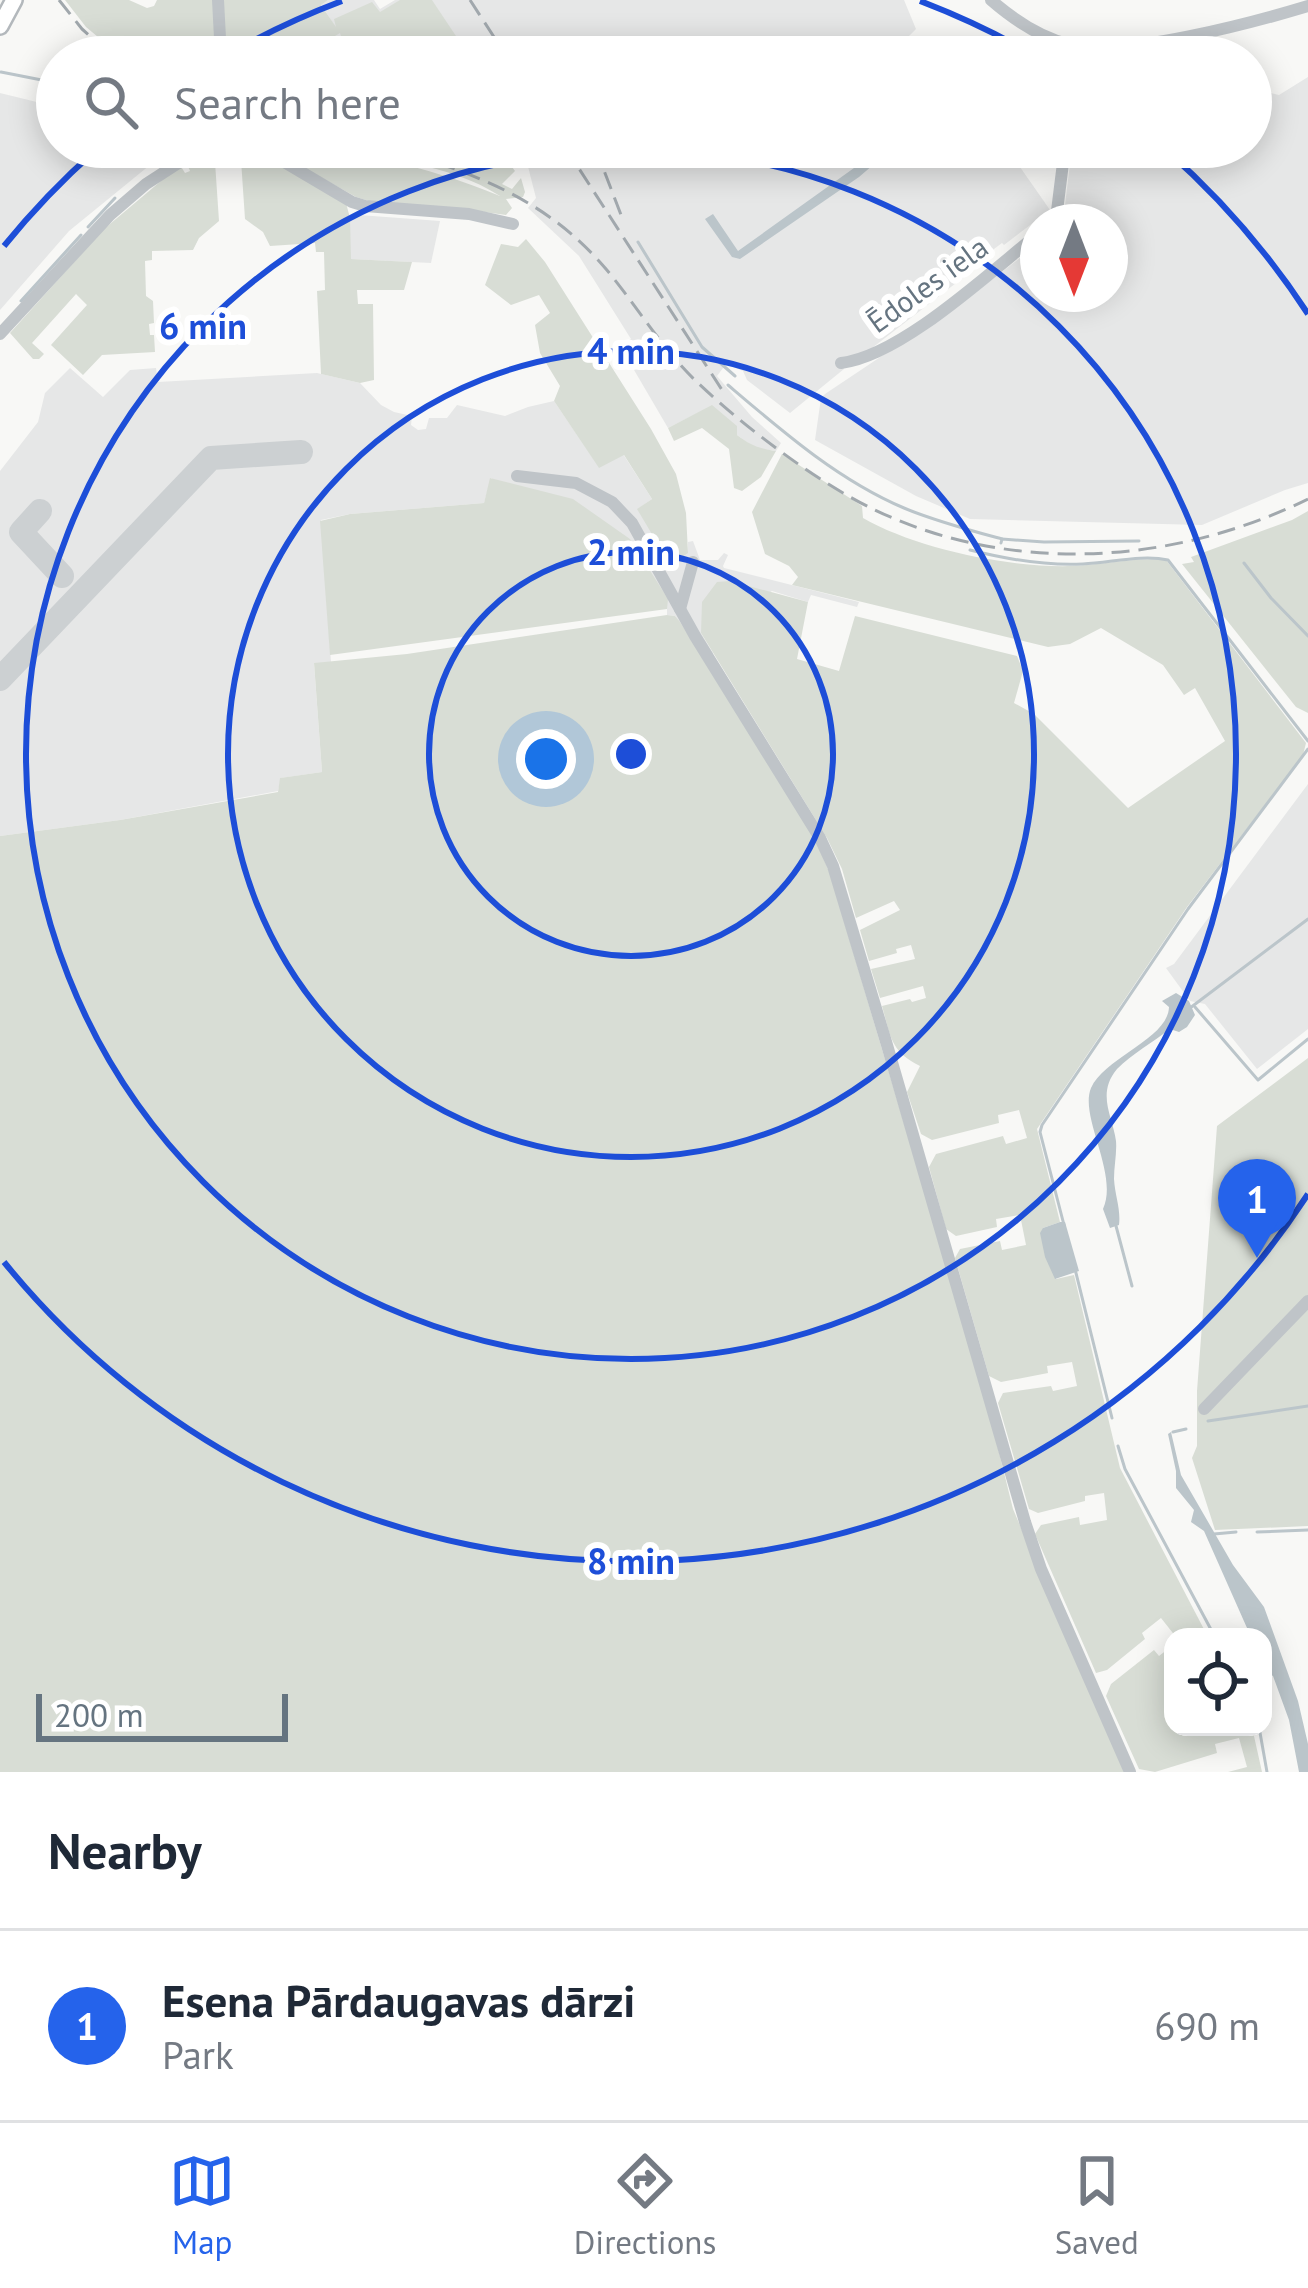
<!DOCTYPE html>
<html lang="en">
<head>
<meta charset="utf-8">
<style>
	:root { --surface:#fff; --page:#f6f6f7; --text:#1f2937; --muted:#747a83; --line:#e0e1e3; --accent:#2563eb }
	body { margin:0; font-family:"PT Sans",sans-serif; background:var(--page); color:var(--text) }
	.controls { position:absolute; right:36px; bottom:36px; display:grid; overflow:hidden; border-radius:24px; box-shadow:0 6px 30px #0003 }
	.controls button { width:108px; height:108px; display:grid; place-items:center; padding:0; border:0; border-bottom:3px solid var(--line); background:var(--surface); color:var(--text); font:60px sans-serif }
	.compass { position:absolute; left:1020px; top:204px; width:108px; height:108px; border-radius:50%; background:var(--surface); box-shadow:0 6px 30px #0003; rotate:180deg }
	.scale { position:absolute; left:36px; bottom:30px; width:252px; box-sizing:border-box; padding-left:12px; border:6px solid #657480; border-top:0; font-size:33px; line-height:42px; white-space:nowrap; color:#657480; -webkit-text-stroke:9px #fff; paint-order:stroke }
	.you { position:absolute; left:546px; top:759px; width:42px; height:42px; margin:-30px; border:9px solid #fff; border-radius:50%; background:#1a73e8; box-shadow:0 0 0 18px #1a73e833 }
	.badge { display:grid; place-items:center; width:78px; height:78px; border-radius:50%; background:var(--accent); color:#fff; font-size:39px; font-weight:700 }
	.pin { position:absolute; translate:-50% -99px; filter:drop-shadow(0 3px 6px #0008) }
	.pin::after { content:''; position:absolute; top:63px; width:42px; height:36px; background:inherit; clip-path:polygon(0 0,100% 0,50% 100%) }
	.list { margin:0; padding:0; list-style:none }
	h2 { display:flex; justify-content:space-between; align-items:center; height:156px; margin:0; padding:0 48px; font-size:51px }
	h2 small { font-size:39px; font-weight:400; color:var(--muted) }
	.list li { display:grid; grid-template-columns:78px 1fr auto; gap:36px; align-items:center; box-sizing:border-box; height:192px; padding:0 48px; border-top:3px solid var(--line) }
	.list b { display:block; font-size:45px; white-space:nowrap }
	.list p { margin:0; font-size:39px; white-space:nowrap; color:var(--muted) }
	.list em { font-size:39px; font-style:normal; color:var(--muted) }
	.icon { flex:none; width:66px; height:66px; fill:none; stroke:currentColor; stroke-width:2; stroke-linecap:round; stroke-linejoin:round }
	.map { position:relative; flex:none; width:1308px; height:1772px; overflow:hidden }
	.search { position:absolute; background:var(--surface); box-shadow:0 6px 30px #0003; left:36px; right:36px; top:36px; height:132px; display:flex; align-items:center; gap:30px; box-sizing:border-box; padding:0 42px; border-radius:66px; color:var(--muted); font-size:45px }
	.sheet { height:348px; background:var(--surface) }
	nav { display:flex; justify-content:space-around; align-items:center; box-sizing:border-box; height:168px; border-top:3px solid var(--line); background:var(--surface); font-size:33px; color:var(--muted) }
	nav a { display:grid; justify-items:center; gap:6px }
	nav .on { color:var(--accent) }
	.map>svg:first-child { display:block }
</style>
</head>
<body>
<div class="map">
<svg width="1308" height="1772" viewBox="0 0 1308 1772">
	<rect width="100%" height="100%" fill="#f8f8f6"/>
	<!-- built -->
	<g fill="#e6e7e7">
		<path d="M328,0h46l6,9 15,-9h509l12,29 -7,7 10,21h-596l-6,-10 22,-14 -18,-29z"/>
		<path d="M1308,77v406l-23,7 -83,35 -232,-6 -54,-23 -101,-56 6,-42 4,-4 139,-93 74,-57v50h72v-72h-47l9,-75h179v-59l28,7z"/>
		<path d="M0,93l57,14v40h115l-103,84 -69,79z"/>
		<path d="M523,147h483l44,63 -46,35 -2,-2 -8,6v3l-25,21 -106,82 -23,2 4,12 -54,44 -43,-33 -4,-9 -17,-7 -9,12 35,41 29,26 -5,8 -20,-3 -8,-5 -11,-8 -25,-29 -44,22 -48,-82 11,-7 -52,-83 -51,-48 8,-10z"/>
		<path d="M359,215l81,6 -9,42 -81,-4v-41z"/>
		<path d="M70,368l33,29 27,-27 26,-2 2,14 159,-9 43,10 21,22 13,7 18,4 -1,9 7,5 8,-1 3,-11h18l10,-13 48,11 23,-9 26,-6 45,66 24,-13 29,45 -14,10 50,43v-10l5,-1 7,19h18l6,-7 4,2 -5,11 1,2 135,34 -2,5 -46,-12 -3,7 -36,-11 -71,42 12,20 -11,6 -27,-43 -8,-1v-6l-176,-131 -7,25 -134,11 -29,6 10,142 -17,2 8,108 -41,6 -3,13 -158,29 -120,16v-365l38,-49 7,-29z"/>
		<path d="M1308,784v245l-51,40 -52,-65 -15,-3 -24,-33 8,-4z"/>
	</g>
	<!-- green -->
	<g fill="#d8ddd5">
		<path d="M65,0h64l18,8 7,-2 3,-6h171l-7,5 15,22 -2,-8 38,-17 8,10 20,-12h32l26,39 -3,7 -8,-4 -16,4 -18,11h-87l-6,-9 21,-12 -1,-3 -23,14 6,10h-201l-36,-30z"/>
		<path d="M267,147c79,0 160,19 233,49 -51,-33 -121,-38 -180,-49h129l52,19 6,-6 8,11 -13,13 10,5 9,-11 4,14 -2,5 -17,2 6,9 -6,7 -29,-4 -95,-6 -26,-8z"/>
		<path d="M253,148l93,55 4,15 1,41 61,3 -8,28h-47l1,14h15l1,76 -14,3 -39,-9 -4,-83 8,-1 -1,-38h-8l-1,-9 -45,3 -7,-14 -18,-13 -4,-59z"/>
		<path d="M204,152l11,10 4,59 -20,17 -6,12 -41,1v9l-7,1 1,35 7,5 1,22 -5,1 1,11h4l1,17 -53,3 -19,20 -32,-30 36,-40 -11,-11 -44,49 12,11 -5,5h-6l-23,-26 94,-104 76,-64 5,8 5,-2 -3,-7z"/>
		<path d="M526,239l19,23 106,167 25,45 10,39 2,40 -15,10 -8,-7 -28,-47 15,-10 -28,-44 -25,13 -45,-67 6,-15 -20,-33 -5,-28 15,-12 -11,-18 -28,10 -26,-20 16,-41 17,3z"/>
		<path d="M712,405l25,21v9c13,10 23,14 39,16l-15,26 -19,14 -8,-3 -5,-39 -27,-21 -28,13 -6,-13z"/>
		<path d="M782,454l80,52 1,12c54,31 147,50 209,48 30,-1 64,-9 94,-6l140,183 -3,12 -116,152 -150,222 23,93 -17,6 13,51 18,-4 46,193 88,169h-32l-15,-19 -19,15 3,6 -38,31 -11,3 -61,-139 6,-9 38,-8 1,8 27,-5 -3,-27 -19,3v5l-47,12 -9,-4 -31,-106 5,-10 48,-7 2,5 24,-5 -5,-24 -25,4 1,7 -47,9 -12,-6 -34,-118 5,-9 40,-8 2,9 24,-5 -6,-30 -24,4 1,8 -41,9 -10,-7 -17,-62 7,-13 67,-18 3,8 21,-6 -8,-28 -21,5 1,8 -67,17 -11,-6 -14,-42 13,-26c-30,-15 -29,-29 -38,-60l28,-7 2,3 14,-4 -3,-12 -43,12 -9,-29 44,-10 -4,-14 -15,4 1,4 -28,8 -9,-31 40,-20 -6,-9 -38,17 -14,-49 -15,-31 -126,-205 1,-31 15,-20 13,-1 78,21 -11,57 42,12 16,-55 162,40 6,15 -9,32 20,11 94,94 97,-67 -30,-53 -11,7 -21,-30 -62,-37 -31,16 -22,3 -256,-62 6,-8 -9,-11 -24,-12 -13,-42z"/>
		<path d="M490,478l83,21 57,40 38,60 -1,10 -337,46 -10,-134 30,-7 134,-11z"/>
		<path d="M1308,511v202l-12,-6 -114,-143 12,-2 -3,-5 101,-37z"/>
		<path d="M667,615l8,1 5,6 136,219 14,33 155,522 28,113 111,263h-1124v-936l120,-16 158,-28 2,-14 42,-6 -8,-109 93,-9z"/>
		<path d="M1308,1058v468l-93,4 -23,-72 5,-12v-55l20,-265z"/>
		<path d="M1173,1645v82h79l10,45h-34l19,-5 -8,-29 -24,6 2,9 -62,19 -16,-3 -33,-73 5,-12 43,-34 5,6z"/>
	</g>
	<!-- water -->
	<g fill="#bbc5ca">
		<path d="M868,158l5,7 -14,12 -119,82 -8,-2 -27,-38 8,-5 25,37z"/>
		<path d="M1176,993l13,8 6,14 -8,12 -8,5 -9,-3c-17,13 -38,25 -53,40 -21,25 -4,48 -1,72 1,12 -2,25 -2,38 1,17 7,30 5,46l-9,3 -7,-19c16,-35 -24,-92 -12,-121 14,-31 77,-49 78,-81l-7,-6z"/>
		<path d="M1060,1222h5l14,49 -24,8 -10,-22 -5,-24 3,-5z"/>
		<path d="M1171,1432l10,43 52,90 31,42 34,94 10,43v28h-9l-10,-52 -16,-44 -6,-4 -4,-11v-24h-12l-47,-106 -13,-9 3,-12 -18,-22v-17l-8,-37z"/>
	</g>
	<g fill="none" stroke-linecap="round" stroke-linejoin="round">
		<!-- stream -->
		<g stroke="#bbc5ca" stroke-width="3">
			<path d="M1,72l56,11"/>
			<path d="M88,227l27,-29"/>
			<path d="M638,242l64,105 33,29"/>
			<path d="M21,301l60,-66"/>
			<path d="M728,385c54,46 110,95 176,123 31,13 65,22 98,31"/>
			<path d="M1001,543l1,-4 42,3 95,-1"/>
			<path d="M970,550c36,9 76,16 113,14 27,-1 59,-10 85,-4l140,181"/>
			<path d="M1244,563l27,35 37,38"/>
			<path d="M1195,1007l63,73 50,-41"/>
			<path d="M1190,1008l118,-89"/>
			<path d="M1064,1225l-24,-93 2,-7 146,-216 120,-160"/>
			<path d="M1116,1226l16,60"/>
			<path d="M1075,1269l37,149"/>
			<path d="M1208,1421l100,-15"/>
			<path d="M1173,1432l13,-3"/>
			<path d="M1118,1446l7,23 90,168"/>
			<path d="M1257,1532l51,-2"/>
			<path d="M1214,1534l22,-2"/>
			<path d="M1259,1727l8,45"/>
		</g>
		<!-- taxiway -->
		<g stroke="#ccd0d2" stroke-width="24">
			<path d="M40,511l-19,21 41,44"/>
			<path d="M0,679l211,-221 90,-6"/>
		</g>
		<defs>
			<path id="major" d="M0,26l14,-26"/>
		</defs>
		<!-- major casing -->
		<use href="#major" stroke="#b3b8bc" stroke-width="20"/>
		<!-- minor -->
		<g stroke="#bfc4c8" stroke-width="12">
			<path d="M218,0l3,57"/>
			<path d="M991,0c23,20 50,38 80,45 51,13 184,-23 237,-39"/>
			<path d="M215,147l2,5 8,5 10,-3 3,-7"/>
			<path d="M259,147l93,55 13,4 104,8 44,10"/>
			<path d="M1053,222l3,-3 9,-72"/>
			<path d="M0,334l110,-119 36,-31 57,-37"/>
			<path d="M841,363c60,-7 149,-91 197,-129"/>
			<path d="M517,476l59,7 36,19 20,21 63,113 125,202 13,28 54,179 138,477 16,47 89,203"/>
			<path d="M680,609l13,-47"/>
			<path d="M1204,1409l104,-108"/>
		</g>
		<!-- major -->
		<use href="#major" stroke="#fff" stroke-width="15"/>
		<!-- rail -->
		<g stroke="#a1a8ad" stroke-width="3" stroke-dasharray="18 9" stroke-linecap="butt">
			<path d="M59,0l23,29 32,28"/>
			<path d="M470,0l37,57"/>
			<path d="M386,147c86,25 160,51 220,122 31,37 56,80 91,113 46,44 121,101 178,128 136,65 299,55 433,-11"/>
			<path d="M565,147l159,246"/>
			<path d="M595,147l28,73"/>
		</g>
	</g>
	<!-- distance rings -->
	<g fill="none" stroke="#1d4ed8" stroke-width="6">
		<circle cx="631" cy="754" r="202"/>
		<circle cx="631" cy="754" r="403"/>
		<circle cx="631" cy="754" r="605"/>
		<path d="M1308 1194A807 807 0 0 1 4 1262M4 246A807 807 0 0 1 96 150M227 55A807 807 0 0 1 342 1M920 1A807 807 0 0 1 1034 55M1166 150A807 807 0 0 1 1308 314"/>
	</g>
	<g text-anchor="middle" stroke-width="12" stroke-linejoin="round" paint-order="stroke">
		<!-- street labels -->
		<g font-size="30" fill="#657480" stroke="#fff">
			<text transform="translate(928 285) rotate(-36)" y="10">Ēdoles iela</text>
		</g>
	</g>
	<circle cx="631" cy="754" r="18" fill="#1d4ed8" stroke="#fff" stroke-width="6"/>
	<g font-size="36" text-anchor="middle" font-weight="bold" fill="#1d4ed8" stroke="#fff" stroke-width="12" stroke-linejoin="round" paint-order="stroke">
		<text x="203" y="339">6 min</text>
		<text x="631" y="364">4 min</text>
		<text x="631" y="565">2 min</text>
		<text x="631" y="1574">8 min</text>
	</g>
</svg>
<div class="controls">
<button><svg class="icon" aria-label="locate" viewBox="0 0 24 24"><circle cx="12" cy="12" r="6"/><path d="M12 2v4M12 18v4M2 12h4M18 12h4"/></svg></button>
</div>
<svg class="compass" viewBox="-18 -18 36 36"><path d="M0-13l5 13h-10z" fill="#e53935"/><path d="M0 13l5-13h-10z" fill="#747a83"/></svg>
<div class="scale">200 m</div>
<div class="you"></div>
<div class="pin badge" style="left:1257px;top:1258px">1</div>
<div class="search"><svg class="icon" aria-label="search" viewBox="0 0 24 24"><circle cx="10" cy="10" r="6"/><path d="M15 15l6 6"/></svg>Search here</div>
</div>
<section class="sheet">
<h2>Nearby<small></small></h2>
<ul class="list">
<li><span class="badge">1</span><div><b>Esena Pārdaugavas dārzi</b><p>Park</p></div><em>690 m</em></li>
</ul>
</section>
<nav>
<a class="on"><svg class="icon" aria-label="map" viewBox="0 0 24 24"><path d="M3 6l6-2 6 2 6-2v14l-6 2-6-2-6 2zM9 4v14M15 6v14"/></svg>Map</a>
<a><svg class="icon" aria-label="directions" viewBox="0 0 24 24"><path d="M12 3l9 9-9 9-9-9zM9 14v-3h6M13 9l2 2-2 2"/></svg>Directions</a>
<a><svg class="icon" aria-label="saved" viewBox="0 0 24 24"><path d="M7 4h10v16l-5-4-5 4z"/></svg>Saved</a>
</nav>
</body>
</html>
